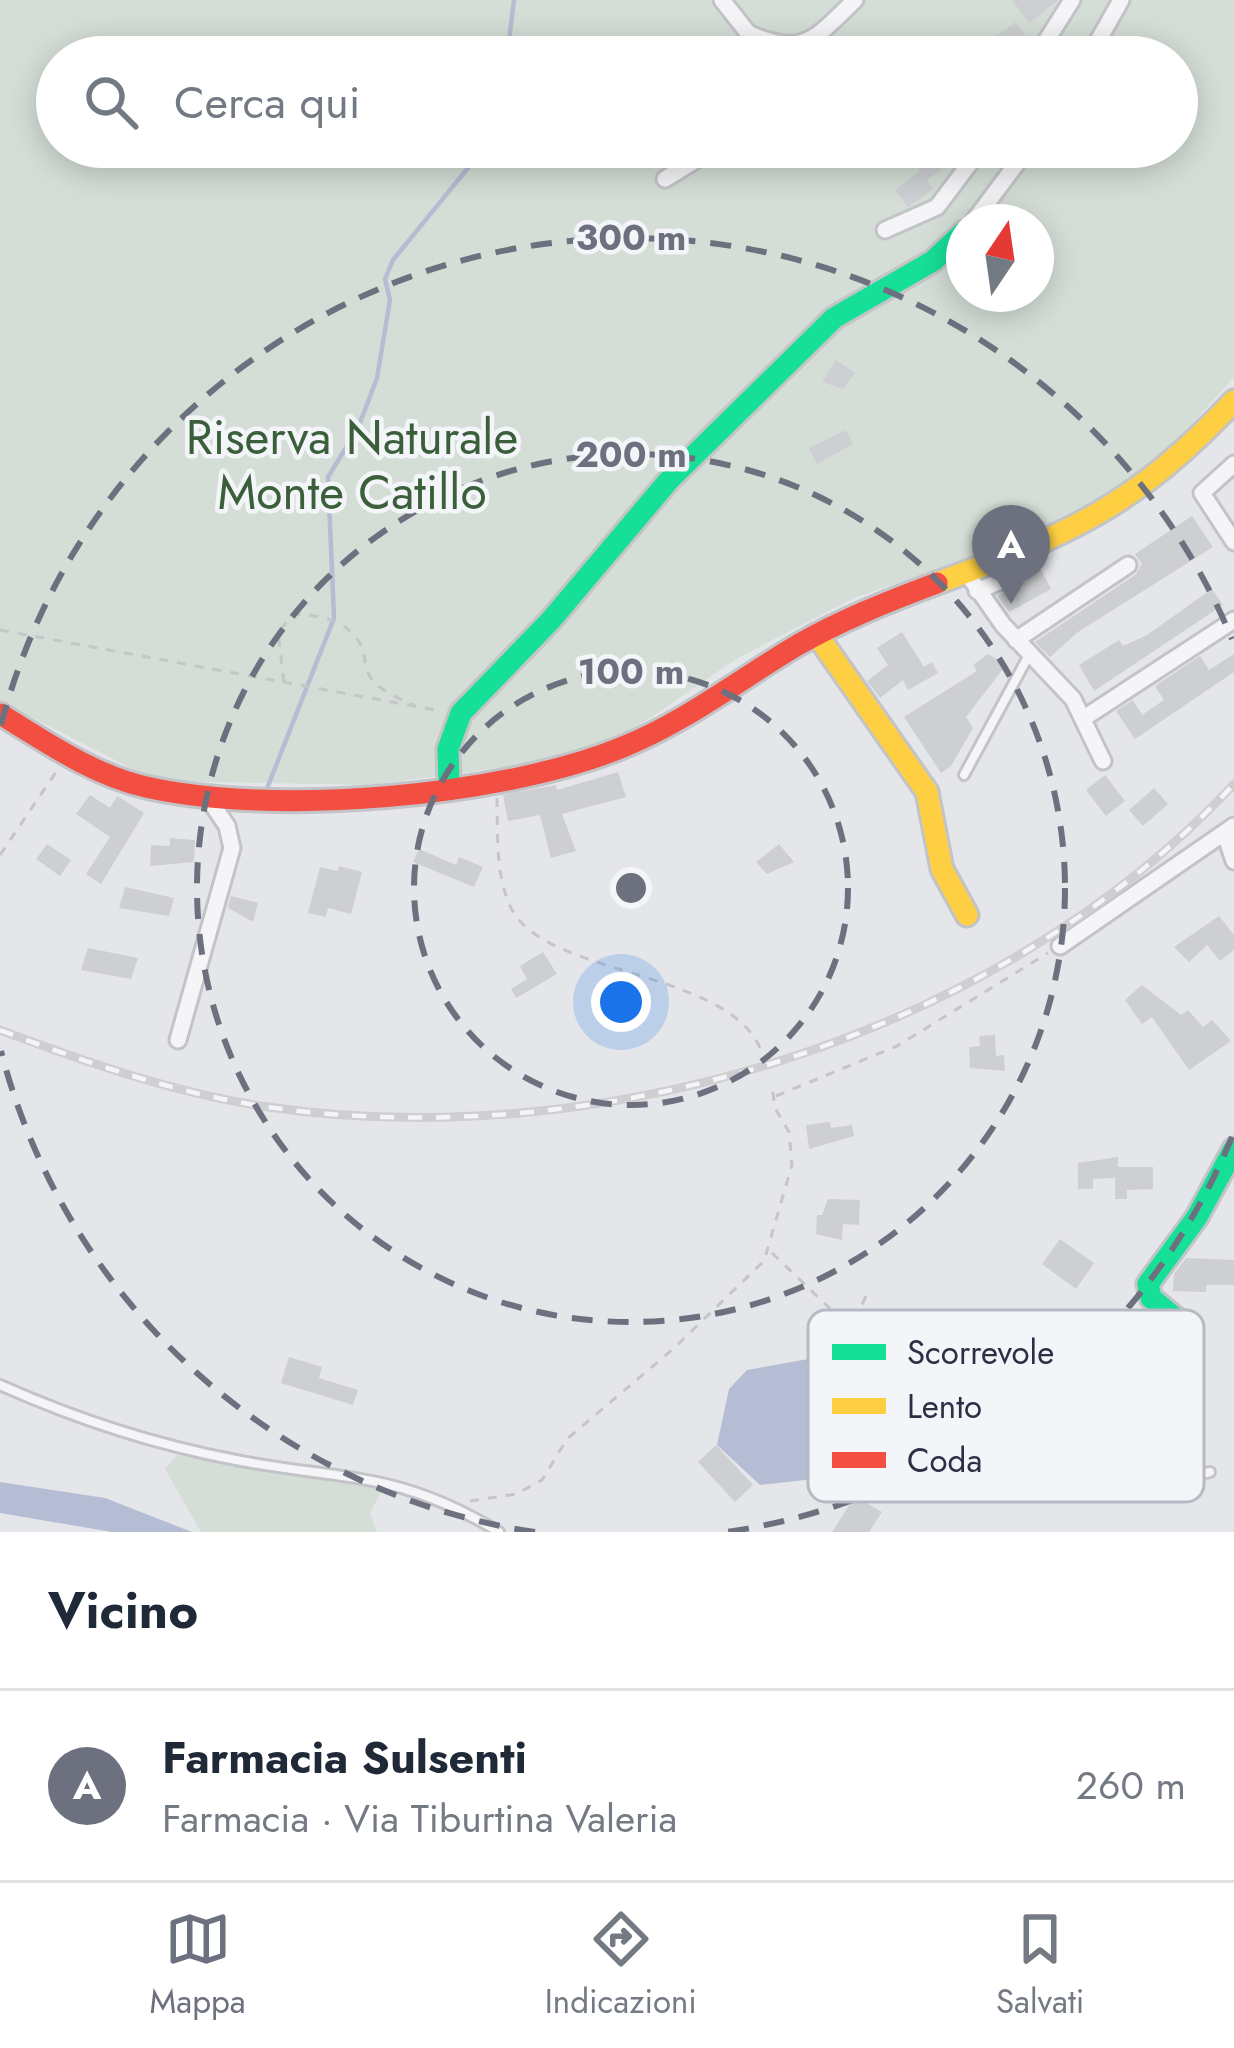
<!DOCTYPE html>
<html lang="it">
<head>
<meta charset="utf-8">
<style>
	:root { --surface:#fff; --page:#f6f6f7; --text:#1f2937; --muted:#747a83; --line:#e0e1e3; --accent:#6d707e }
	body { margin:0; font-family:Jost,sans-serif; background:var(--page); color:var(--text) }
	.compass { position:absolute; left:946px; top:204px; width:108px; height:108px; border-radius:50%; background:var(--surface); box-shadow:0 6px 30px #0003; rotate:13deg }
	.you { position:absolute; left:621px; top:1002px; width:42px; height:42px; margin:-30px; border:9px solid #fff; border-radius:50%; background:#1a73e8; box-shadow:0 0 0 18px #1a73e833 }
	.badge { display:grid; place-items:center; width:78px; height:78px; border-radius:50%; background:var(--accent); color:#fff; font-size:39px; font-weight:700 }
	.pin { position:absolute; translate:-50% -99px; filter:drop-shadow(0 3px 6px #0008) }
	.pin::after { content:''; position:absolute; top:63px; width:42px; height:36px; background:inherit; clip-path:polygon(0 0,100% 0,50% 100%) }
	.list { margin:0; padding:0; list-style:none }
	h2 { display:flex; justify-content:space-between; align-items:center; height:156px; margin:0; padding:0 48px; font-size:51px }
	h2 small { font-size:39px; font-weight:400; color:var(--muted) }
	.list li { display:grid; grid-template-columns:78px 1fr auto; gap:36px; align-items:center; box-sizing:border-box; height:192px; padding:0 48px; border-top:3px solid var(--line) }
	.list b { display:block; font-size:45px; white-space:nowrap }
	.list p { margin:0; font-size:39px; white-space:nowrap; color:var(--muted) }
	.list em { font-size:39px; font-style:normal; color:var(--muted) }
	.icon { flex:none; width:66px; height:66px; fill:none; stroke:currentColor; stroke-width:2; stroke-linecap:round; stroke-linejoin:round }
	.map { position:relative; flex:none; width:1234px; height:1532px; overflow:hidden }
	.search { position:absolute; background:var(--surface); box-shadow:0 6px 30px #0003; left:36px; right:36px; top:36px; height:132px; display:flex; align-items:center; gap:30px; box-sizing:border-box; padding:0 42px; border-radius:66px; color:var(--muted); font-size:45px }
	.sheet { height:348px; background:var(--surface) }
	nav { display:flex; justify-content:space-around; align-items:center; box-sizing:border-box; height:168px; border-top:3px solid var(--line); background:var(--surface); font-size:33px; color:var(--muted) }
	nav a { display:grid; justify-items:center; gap:6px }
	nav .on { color:var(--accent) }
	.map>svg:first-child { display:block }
</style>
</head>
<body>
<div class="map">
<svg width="1234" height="1532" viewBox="0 0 1234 1532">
	<rect width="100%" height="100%" fill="#e5e6ea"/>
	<!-- green -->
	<g fill="#d4ddd6" fill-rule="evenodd">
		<path d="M0,0h1234v377l-86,96 -141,72 -153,53 -118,61 -118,81 -99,25 -149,20 -214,-4 -156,-80zM57,57h1120v90h-1120zM964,222h72v72h-72z"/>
		<path d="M177,1455l205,35 -12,23 7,19h-176l-36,-63z"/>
	</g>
	<!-- water -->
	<g fill="#b5bdd4">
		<path d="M859,1350l-22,107 -23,22 -54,6 -43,-40 12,-56 18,-19z"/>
		<path d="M0,1482l105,16 87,34h-80l-112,-19z"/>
	</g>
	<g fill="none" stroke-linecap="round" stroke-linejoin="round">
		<!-- stream -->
		<g stroke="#b5bdd4" stroke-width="4.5">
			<path d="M507,57l7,-57"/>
			<path d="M268,786l66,-168 -6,-141 30,-49 19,-50 13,-78 -5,-21 8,-19 92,-113"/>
		</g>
	</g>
	<!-- building -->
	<g fill="#cecfd2">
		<path d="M1012,0h46l-29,23z"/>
		<path d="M1016,22l14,20 -30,15 -11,-16z"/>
		<path d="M927,147h16l10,14 -26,19 6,9 -25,18 -13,-17 25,-19 -9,-12z"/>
		<path d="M836,360l19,13 -12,16 -21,-7z"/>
		<path d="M846,430l7,14 -36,20 -8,-16z"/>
		<path d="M1192,516l21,31 -135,85 -28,25 -15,-15 100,-67 7,-11 -7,-10z"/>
		<path d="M1040,568l11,21 -42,23 -12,-16z"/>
		<path d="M1212,589l11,16 -129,86 -15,-26 40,-25 4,6 24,-11z"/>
		<path d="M902,632l22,35 8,-5 6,11 -30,17 -5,-10 -23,18 -13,-17 21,-16 -11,-17z"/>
		<path d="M988,654l18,11 -40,52 7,11 -22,38 -10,7 -37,-56 73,-46 -4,-6z"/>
		<path d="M1234,654v18l-99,67 -19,-28 17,-11 9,15 22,-15 -9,-14 45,-30 9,14z"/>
		<path d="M618,772l8,25 -64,17 14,37 -25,7 -11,-43 -32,6 -5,-26 53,-10 1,5z"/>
		<path d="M1105,775l20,26 -19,15 -20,-26z"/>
		<path d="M1154,788l14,16 -25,22 -14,-16z"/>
		<path d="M90,795l20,13 7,-12 27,17 -43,71 -15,-10 24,-37 -34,-23z"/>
		<path d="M170,838l25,2 -1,22 -44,4 1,-21 19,1z"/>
		<path d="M47,844l24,16 -11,16 -24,-17z"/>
		<path d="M779,844l15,18 -27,12 -11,-12z"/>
		<path d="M419,849l37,16 3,-8 24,10 -9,20 -61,-25z"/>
		<path d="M339,866l23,6 -11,42 -23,-6 -2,9 -18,-4 12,-46 18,4z"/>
		<path d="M125,887l49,11 -5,18 -50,-8z"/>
		<path d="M231,896l27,7 -5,19 -25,-14z"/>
		<path d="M1219,916l15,19v15l-14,11 -13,-16 -18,17 -15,-15z"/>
		<path d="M88,948l50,10 -7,21 -50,-9z"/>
		<path d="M543,952l14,22 -41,24 -5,-9 16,-10 -7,-13z"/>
		<path d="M1142,985l39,30 7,-5 15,17 9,-7 19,21 -42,29 -37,-53 -10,7 -17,-24z"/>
		<path d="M995,1035l1,21 8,-1 1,16 -35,-3 -1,-21 11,-1 -1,-10z"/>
		<path d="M830,1122l1,6 21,-3 2,11 -45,13 -3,-24z"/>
		<path d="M1118,1157v10h35v22l-26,1v9h-12v-21l-22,1v10h-15v-26z"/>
		<path d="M828,1199l32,1 -1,25 -16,-1 -1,16 -26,-6 1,-19h5z"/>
		<path d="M1060,1239l34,24 -18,26 -34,-25z"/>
		<path d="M1186,1258l48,2v25h-28v7l-33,-1 1,-17z"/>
		<path d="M289,1357l33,10 -3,11 39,12 -5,15 -72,-22z"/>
		<path d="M716,1445l37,40 -18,17 -37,-40z"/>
		<path d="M855,1496l27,16 -13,20h-37z"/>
	</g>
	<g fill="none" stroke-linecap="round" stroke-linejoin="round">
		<defs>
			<g id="lane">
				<path d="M964,775l65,-120"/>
				<path d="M0,1385c74,33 156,60 236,75 109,21 161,10 263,72"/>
				<path d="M1166,1392c-9,27 -6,72 24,85l20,-5"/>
			</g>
			<g id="street">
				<path d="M722,0l45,57"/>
				<path d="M748,33c56,26 68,4 107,-33"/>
				<path d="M1036,57l36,-57"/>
				<path d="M1089,57l32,-57"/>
				<path d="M665,179l52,-32"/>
				<path d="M973,222l56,-75"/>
				<path d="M885,230l52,-23 45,-60"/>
				<path d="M1234,464l-32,29 32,49"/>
				<path d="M966,572l37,53 70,74 30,62"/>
				<path d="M977,591l38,-16"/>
				<path d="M1016,640l112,-75"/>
				<path d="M1084,718l150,-98"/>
				<path d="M1233,827l-5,16 6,18"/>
				<path d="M1060,946l174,-120"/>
				<path d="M178,1040l54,-192 -5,-22 -21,-31"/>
			</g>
			<g id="fast">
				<path d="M449,786l-1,-37 13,-36 90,-93 119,-141 164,-161 99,-57 31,-29"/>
				<path d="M1168,1387l22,-57 -39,-32 -3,-14 49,-67 37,-68"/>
			</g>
			<g id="slow">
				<path d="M937,583c133,-49 198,-77 297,-182"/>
				<path d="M817,635l110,157 15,77 25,46"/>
			</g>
			<path id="jam" d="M0,714c46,28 93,61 146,73 127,29 356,10 477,-40 62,-25 116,-67 173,-101 45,-26 93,-45 141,-63"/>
		</defs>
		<!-- lane casing -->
		<use href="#lane" stroke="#c3c4c8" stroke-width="14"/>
		<!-- street casing -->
		<use href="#street" stroke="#c3c4c8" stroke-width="21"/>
		<!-- fast casing -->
		<use href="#fast" stroke="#c3c4c8" stroke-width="27"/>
		<!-- slow casing -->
		<use href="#slow" stroke="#c3c4c8" stroke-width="27"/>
		<!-- jam casing -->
		<use href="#jam" stroke="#c3c4c8" stroke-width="27"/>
		<!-- path -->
		<g stroke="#c5c5ca" stroke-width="3" stroke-dasharray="9 9" stroke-linecap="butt">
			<path d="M0,630l441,81"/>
			<path d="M284,682l-6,-49 15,-19c26,1 54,5 68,31 4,8 3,19 7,28 8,17 31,25 47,33"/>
			<path d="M497,798c1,36 -2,77 14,110 34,69 217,61 250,142"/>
			<path d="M0,855l56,-83"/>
			<path d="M776,1096l121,-50 151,-93"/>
			<path d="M772,1253l71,68 14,-5 9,-20"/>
			<path d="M470,1501l46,-7 26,-14 25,-41 106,-90 91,-88 28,-96 -3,-33 -14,-24 -3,-22"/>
		</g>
		<!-- lane -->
		<use href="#lane" stroke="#f5f5f7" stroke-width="8"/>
		<!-- street -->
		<use href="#street" stroke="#f5f5f7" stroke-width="15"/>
		<!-- fast -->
		<use href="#fast" stroke="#16e098" stroke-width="21"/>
		<!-- slow -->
		<use href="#slow" stroke="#ffcf43" stroke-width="21"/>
		<!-- jam -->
		<use href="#jam" stroke="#f24e42" stroke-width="21"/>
		<defs>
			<path id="rail" d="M0,1030c85,32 172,62 261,76 338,51 738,-69 973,-322"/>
		</defs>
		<!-- rail casing -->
		<use href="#rail" stroke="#cfcfd2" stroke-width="9"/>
		<!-- rail -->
		<use href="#rail" stroke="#f4f5f9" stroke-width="4.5" stroke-dasharray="14" stroke-linecap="butt"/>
	</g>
	<!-- distance rings -->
	<g fill="none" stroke="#6d707e" stroke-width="6" stroke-dasharray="21 15">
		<circle cx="631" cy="888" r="217"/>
		<circle cx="631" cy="888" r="434"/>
		<path d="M1232 1137A651 651 0 0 1 727 1532M535 1532A651 651 0 0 1 1 1051M1 725A651 651 0 0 1 1232 639"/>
	</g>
	<g text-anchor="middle" stroke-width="9" stroke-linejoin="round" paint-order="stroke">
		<!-- park labels -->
		<g font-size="48" fill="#3a5f3a" stroke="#f4f5f9">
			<text x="352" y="454">Riserva Naturale<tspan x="352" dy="55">Monte Catillo</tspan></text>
		</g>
	</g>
	<!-- legend -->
	<rect x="808" y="1310" width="396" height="192" rx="18" fill="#f4f5f9" stroke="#b8bac3" stroke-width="3"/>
	<rect x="832" y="1344" width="54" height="16" fill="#16e098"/>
	<rect x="832" y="1398" width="54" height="16" fill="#ffcf43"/>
	<rect x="832" y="1452" width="54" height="16" fill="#f24e42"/>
	<g font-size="33" fill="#2c3044">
		<text x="907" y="1364">Scorrevole</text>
		<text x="907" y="1418">Lento</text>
		<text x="907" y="1472">Coda</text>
	</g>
	<circle cx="631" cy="888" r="18" fill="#6d707e" stroke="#f4f5f9" stroke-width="6"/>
	<g font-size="36" text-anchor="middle" font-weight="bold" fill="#6d707e" stroke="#f4f5f9" stroke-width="9" stroke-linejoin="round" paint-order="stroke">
		<text x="631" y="250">300 m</text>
		<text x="631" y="467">200 m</text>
		<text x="631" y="684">100 m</text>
	</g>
</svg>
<svg class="compass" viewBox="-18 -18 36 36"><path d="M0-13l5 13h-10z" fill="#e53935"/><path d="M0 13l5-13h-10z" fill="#747a83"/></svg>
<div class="you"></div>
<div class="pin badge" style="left:1011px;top:604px">A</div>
<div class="search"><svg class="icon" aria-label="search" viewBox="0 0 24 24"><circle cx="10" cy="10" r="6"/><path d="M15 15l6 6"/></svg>Cerca qui</div>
</div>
<section class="sheet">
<h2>Vicino<small></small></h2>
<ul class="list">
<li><span class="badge">A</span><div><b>Farmacia Sulsenti</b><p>Farmacia · Via Tiburtina Valeria</p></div><em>260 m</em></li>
</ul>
</section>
<nav>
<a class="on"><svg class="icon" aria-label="map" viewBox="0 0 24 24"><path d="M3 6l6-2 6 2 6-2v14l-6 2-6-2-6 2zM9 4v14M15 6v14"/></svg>Mappa</a>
<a><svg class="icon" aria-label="directions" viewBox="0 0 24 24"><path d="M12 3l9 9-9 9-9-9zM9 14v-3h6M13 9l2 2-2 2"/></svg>Indicazioni</a>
<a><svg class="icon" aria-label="saved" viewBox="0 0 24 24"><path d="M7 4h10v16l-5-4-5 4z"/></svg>Salvati</a>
</nav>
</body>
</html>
